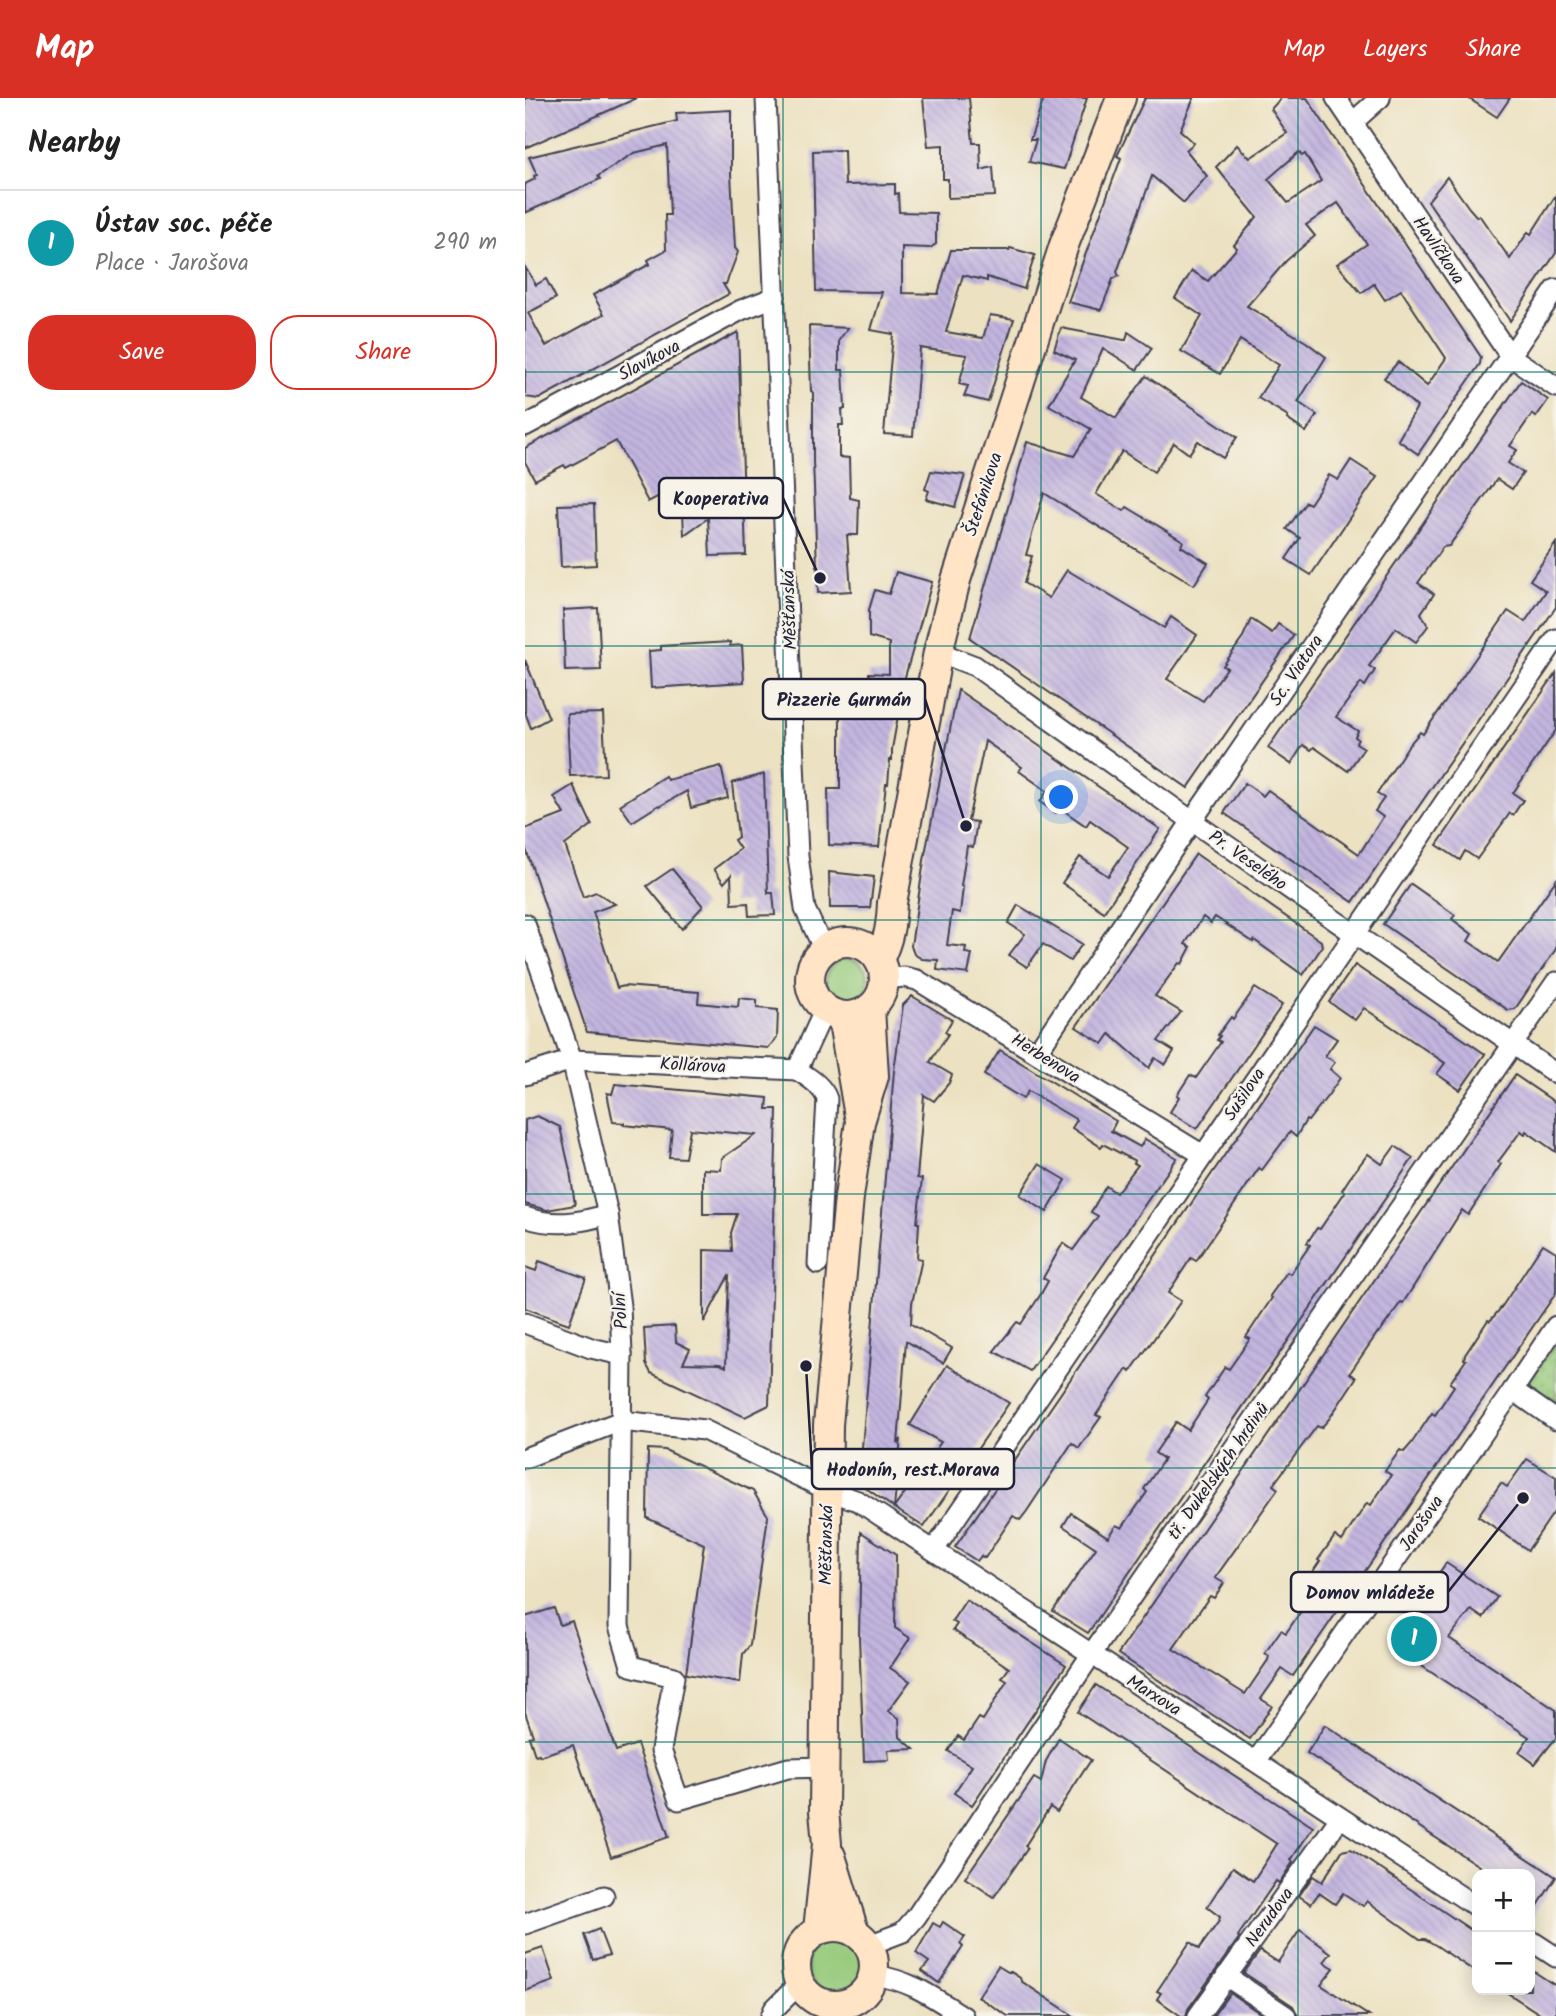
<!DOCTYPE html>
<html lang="en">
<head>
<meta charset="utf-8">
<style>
	:root { --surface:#fff; --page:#f2f2f2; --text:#222; --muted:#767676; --line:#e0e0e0; --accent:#d93025 }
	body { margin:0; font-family:Kalam,sans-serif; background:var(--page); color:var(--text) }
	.controls { position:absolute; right:21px; bottom:21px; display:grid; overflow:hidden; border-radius:14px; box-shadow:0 4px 18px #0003 }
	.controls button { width:63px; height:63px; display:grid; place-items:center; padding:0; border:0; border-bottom:2px solid var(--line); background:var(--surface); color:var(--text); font:35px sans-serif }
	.you { position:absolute; left:537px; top:700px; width:24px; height:24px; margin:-18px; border:5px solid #fff; border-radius:50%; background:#1a73e8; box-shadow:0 0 0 10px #1a73e833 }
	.badge { display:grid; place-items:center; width:46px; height:46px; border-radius:50%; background:var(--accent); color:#fff; font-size:23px; font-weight:700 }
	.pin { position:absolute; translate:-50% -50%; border:4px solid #fff; box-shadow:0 2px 7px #0006 }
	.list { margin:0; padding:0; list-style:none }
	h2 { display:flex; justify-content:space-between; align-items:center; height:91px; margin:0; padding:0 28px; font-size:30px }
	h2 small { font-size:23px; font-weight:400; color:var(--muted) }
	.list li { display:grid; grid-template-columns:46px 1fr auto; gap:21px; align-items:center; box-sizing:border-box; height:105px; padding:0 28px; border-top:2px solid var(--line) }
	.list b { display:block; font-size:26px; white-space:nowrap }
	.list p { margin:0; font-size:23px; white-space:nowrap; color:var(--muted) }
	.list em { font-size:23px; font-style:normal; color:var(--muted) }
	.actions { display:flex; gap:14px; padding:21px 28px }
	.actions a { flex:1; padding:16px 0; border:2px solid var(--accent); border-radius:28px; text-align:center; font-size:24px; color:var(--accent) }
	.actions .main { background:var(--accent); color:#fff }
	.map { position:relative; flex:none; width:1031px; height:1918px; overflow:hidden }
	header { display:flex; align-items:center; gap:42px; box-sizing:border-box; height:98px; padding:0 35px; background:var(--accent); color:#fff }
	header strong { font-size:33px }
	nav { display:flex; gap:38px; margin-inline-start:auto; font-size:24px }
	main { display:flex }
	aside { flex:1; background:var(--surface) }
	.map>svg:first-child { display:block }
</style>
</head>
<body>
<header>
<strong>Map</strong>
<nav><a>Map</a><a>Layers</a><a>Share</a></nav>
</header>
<main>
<aside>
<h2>Nearby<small></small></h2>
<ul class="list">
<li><span class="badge" style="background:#0f9aa8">1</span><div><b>Ústav soc. péče</b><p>Place · Jarošova</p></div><em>290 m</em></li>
</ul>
<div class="actions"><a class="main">Save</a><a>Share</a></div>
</aside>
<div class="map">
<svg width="1031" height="1918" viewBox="0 0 1031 1918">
	<defs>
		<pattern id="park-dots" width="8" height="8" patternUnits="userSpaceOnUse" patternTransform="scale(1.75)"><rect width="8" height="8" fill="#96ca7b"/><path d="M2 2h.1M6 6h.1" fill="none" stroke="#81ad6b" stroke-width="1.8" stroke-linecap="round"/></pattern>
		<pattern id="building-back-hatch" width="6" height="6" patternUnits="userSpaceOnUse" patternTransform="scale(1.75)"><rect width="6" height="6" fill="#c2b5df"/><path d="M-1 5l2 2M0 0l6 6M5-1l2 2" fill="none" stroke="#a69bc0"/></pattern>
	</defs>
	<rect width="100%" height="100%" fill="#f7f3e8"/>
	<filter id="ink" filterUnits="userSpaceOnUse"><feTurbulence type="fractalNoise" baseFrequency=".0143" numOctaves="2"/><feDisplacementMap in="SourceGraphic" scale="14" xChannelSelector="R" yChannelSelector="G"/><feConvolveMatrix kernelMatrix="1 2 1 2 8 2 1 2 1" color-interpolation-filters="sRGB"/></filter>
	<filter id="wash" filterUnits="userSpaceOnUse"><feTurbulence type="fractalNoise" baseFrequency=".00686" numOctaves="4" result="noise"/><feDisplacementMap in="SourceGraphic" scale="28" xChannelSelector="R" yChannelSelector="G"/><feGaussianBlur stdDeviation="1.57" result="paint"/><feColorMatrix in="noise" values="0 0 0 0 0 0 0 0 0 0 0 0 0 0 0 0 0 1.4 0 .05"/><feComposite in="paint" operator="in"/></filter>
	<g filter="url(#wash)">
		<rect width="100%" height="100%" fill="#ece1c1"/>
		<!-- grass -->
		<g fill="#96ca7b" stroke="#5c765b" stroke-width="2">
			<circle cx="322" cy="882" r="21"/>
			<circle cx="310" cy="1868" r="28"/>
		</g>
		<!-- park -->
		<path fill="url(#park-dots)" stroke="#5c765b" stroke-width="2" d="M1031,1245v58l-28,-19z"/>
		<g id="blocks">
			<!-- building -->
			<g fill="url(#building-back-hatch)" fill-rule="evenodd">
				<path d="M0,0h112l-112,50z"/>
				<path d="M398,0h46l4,45h7l1,27 12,-3 2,29 -47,2v-19h-5v-34l-15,1z"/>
				<path d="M519,0h43l-23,71 -35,-7 7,-22h-6z"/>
				<path d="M620,0h49l-14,32 14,13 -8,7 21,26 -23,27 -32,-27 -35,96 2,4 -6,3 -12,31 -33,-8 53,-144 -4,-2z"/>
				<path d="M756,0h26l174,259 -1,7 -62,90 -20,-14 19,-33 -33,-29 14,-16 29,24 19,-28 -45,-68 -16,10 -11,-16 -13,9 -24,-29 30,-20 -29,-41 -32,22 9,11 -29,25 -39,45 59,36 20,15 -28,45 19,13 -11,17 -19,-13 1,-3 -30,-18 21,-33 -39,-25 -20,34 -39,-23 21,-35 -27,-18 17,-27 16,10 29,-33 -3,-3 23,-28 -41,-50 21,-22 13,13 37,-25 -16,-24zM774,54l3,4 3,-2 16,27 -33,22 -20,-24z"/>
				<path d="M943,0h42l-13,19z"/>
				<path d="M206,12v64l4,74 3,4 -12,32h-3l6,10 -190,105 -14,-2v-130l11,18 10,-6 10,19 -28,15 18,33 58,-32 -11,-19 57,-31 -2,-4 18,-10 -1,-35h5l-3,-70 -33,8 -36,23 2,3 -75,34v-29l10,-5 -1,-3 3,-1 -8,-18 148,-36 -1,-8z"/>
				<path d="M319,52l1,35 50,-1v10l3,-1 1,19 37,1v31l-6,4 -28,-1v46l36,1 13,-44h58l1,-2 25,7 -11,34 -37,-12v4l-24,-6 -17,57 37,6 7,-23 24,4 -11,35 -15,48 -24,-6 4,-10 -9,-2 8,-29 -47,-7 -7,88 -29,-2 9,-100 -22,-4 11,-38 -66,-1 -3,-140z"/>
				<path d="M922,79l22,31 8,9 2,-2 31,44 18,-27 3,2 25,-39v58l-46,68 -82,-120z"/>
				<path d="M284,228l39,2 -9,12v30h4l2,39h-3l1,16h-4v32l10,1 1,40 9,2 -1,35h-11l4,56 -33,2 -5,-133v-68l-2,-1z"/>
				<path d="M536,230l63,12h2l2,-8 24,16 -15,22 -34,-22 -22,49 35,21 30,-42 91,61 -14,21 -25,-17 -9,13 -15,-11 -20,29 -32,-21 -26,43 28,17 3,-4 56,34 -2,5 27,17 -14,22 -150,-92 -18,62 6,1 -8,27 25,15 18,-28 97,58 7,-11 26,18 -30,44 36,22 24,-33 -4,-2 19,-27 9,-20 21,14 6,-9 16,11 -106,153 -218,-150 57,-196 47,14 17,-27 -42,-24 26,-45 -21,-10z"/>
				<path d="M213,234l8,223 -36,1 -2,-38 -24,17 -2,-51 -34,18 -32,-61 -50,27 -2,-3 -29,15 -10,-18v-14z"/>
				<path d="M996,283l27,19 -12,17 -4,-3 -22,32 7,4 -9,13 15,10 -11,16 -15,-10 -48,67 -6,1 -25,36 16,11 -13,19 7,13 -12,16 -20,-14 -27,38 6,4 -10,16 -4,-3 -25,34 22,14 -3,6 3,2 -2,4 8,5 -16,23 -34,-24 -3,3 -8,-5 -12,19 -23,-16z"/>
				<path d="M826,362l26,17 -66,98 -25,-16 14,-21 -13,-9 19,-27 4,2 19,-29 9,5z"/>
				<path d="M406,373l34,4 -10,32 -29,-8 3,-8 -4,-2z"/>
				<path d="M69,406l2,61 -35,2 -3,-62z"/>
				<path d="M1031,445v64l-203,295 -129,-89 21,-30 18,13 5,-6 91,64 24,-37 -8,-6 9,-13 -7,-4 31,-48 12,-14 3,2 85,-123 17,11 21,-31 -16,-11z"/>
				<path d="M371,474l36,10 -27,95 -13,72v11h-2l-2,24h-2l-7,63 -50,-2 -1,-56h12v-74h31l-2,-42 20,1v-31l-20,-6v-27l6,-20 14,4z"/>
				<path d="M73,510l3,62 -36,1 -2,-61z"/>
				<path d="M205,544v4l12,-1 2,37 -93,6 -2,-37 12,-1v-4z"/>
				<path d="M0,562l24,58 -18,10 -6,-16z"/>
				<path d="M1031,575v57l-43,63 10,7 -10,15 -3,-2 -33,46 -12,-8 -5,9 -23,-15z"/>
				<path d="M433,592l202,139 -56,83 -42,-29 18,-26 28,19 20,-29 -38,-27 -4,6 -26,-18 -4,5 -16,-11 7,-11 -28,-20 3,-4 -37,-26 -17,80 9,1 -4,25 -6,-1 -6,40 2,1 -3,26 -8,-2 -5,34 19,2 -1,6 7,1 -4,20 -31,-4 1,-10 -16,-1 -8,-5 -3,-8 14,-92z"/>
				<path d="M78,615l3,62 -36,1 -3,-62z"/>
				<path d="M196,668l7,32 -37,10 -4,-17 -27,15 -1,-1 -27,17 -12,-17 45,-29 2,4z"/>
				<path d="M239,676l4,119h5l2,22 -26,1 -1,-13 -16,1 -1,-29 -7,8 -10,-14 26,-20 -6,-9 4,-3 -6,-54z"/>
				<path d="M48,687l19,40 -27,20 18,52 13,-5 19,12 -22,8 24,76 7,-2 75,6 -1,11 40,4 1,-9 18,2v8l21,2 -1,28 -9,10 -181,-16 -62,-186v-17l39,-15 -10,-17z"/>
				<path d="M671,756l125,87 1,6 -19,28 -49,-35 -1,2 -38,-25 -4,6 -8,-6 -18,27 6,3 -9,17 -3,-1 -24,33 26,16 -23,29 16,10 -9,14 -10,-7 -6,10 -39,-34 -7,10 -27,-17z"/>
				<path d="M147,771l31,37 -21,23 -35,-43z"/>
				<path d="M304,774l45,5 -4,31h-40z"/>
				<path d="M1031,782v69l-41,60 -7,1 -125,-86 28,-40 44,31 -3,4 20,15 -4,7 30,21z"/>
				<path d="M493,807l64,39 -12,17 -27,-17 -16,23 -18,-12 16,-21 -17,-11z"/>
				<path d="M830,867l130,89 -25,36 -23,-16 8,-11 -81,-55 -9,12 -26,-18z"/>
				<path d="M730,890l27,17 -85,124 -27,-17 9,-15 -2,-2 13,-20 6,3 25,-36 -4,-2 3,-4 -2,-1 13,-18 2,2z"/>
				<path d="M387,898l40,24 -7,12 3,2 -18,28 22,13 -3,8 -15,18 -10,-6 -7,83 5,1 -5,44h2l-2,35 5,1 -10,44 -1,21 41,24 -9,15 -37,-22 -8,103 3,-5 -7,69 -35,-25 35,-412 9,-66z"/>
				<path d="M789,927l23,14 -12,17 10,6 -5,7 10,9 -11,16 -21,27 -2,-1 -10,17 -6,-5 -28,38 -3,-2 -63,93 -5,-3 -23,35 13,8 -51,71 -3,-3 -31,46 5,2 -22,31 -7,-5 -45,68 -7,9 -7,-4 -28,42 -4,-2 -4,5 -22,-14z"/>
				<path d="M475,952l116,71 -5,10 29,16 5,-8 32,19 -147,213 -36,-20 23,-29 4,2 20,-30 7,-13 -5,-3 20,-35 10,7 25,-34 -7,-4 15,-26 10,7 22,-28 -4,-2 1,-2 -32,-17 -2,3 -29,-19 5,-8 -49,-29 -5,8 -39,-24z"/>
				<path d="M990,977l41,28v49l-30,-21 -1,3 -4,-3 -23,31 3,2 -33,51 -6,-5 -59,93 -2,-1 -22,31 -1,-1 -28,41 6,5 -27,41 -8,9 -4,-2 -44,59 5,4 -63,89 9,5 -10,15 -4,-2 -37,53 72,45 23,-34 1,-4 -4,-3 16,-23 5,3 22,-32 -10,-7 22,-33 -2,-1 17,-24 7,5 25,-38 4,2 20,-30 -6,-4 15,-21 4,2 7,-8 21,-31 3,2 19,-29 -4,-3 16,-23 -2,-1 1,-4 23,-35 2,1 11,-13 42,-64 13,8v41l-263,383 -11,-7 -21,30 11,7 -22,33 -132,-85z"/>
				<path d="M90,986l153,14 -1,11h10l-8,296 -24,12 -94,-44 -5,-9 -2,-36 31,-2 1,16 14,7 -7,14 37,1 6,3 3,-92 -25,47v-72l28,1 -1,-18 6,-19h-34v-45l18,1 1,-12 34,-23 -66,-6 -5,29 -16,-1 3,-27 -48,-5v-2l-11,-1 -6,-29 5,1z"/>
				<path d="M12,1018l23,11 10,44 5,34 -28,5 -22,-6v-84z"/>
				<path d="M870,1048l18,12 -325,475 -35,-22 43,-63 -33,-22 8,-13 37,24 8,-12 6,3 25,-36 -3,-3 20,-30 -9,-6 21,-31 12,8 20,-30 -3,-3 20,-30 4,2 21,-30 -4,-2 26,-39 -2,-2 17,-24 3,2 20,-29 -3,-2 10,-15 3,1 25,-37 -3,-2 7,-11 19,-25 14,10z"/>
				<path d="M514,1066l27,16 -19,32 -27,-17z"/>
				<path d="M14,1163l47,17 -17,46 -44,-16v-41l11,4z"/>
				<path d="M422,1267l62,38 -85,124 -30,-19 47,-66 -31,-17z"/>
				<path d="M123,1351l17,1 88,41 15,25 -18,129 -7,9 -3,29 -54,-9 18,-130 -57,-26z"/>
				<path d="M1002,1361l29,18v32l-28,41 -50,-34 23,-33 6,4z"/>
				<path d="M336,1434l35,23 -1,73 15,10 -20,30 20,13 -22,30 11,7 1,19 14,12 -26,1 1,10 -25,1 -5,-124z"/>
				<path d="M921,1465l51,34 -14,21 -12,-8 -22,28 107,72v28l-21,26 -16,-12 10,-15 -139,-92z"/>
				<path d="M441,1502l100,65 -94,140 -18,-12 18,-27 -24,-15 10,-15 6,4 15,-22 4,2 24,-39 -5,-3 7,-10 -56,-38 4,-6 -5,-3z"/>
				<path d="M29,1510l6,17 12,-4 44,130 21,-7 32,93 -58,20 -38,-112 -33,11 -1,-2 -4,1 -6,-18 4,-1 -8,-24v-95z"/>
				<path d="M571,1587l217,142 -22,33 2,2 -14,21 -3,-2 -38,55 1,2 -51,71 -2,7h-5l-24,-17 4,-6 -4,-2 33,-49 9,7 20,-28 1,-4 -13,-10 26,-40 20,14 24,-37 -199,-132z"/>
				<path d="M800,1627l231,152 -26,41v-44h-39l-184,-121z"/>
				<path d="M534,1640l32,22 -34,52 -7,-5 -25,39 3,2 -34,49 -29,-19 69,-100 7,4 5,-21z"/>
				<path d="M826,1751l126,85v39l-40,-27 -12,-7h-5l-53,-38 -4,5 -20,-13 -8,11 -16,-11 -8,11 -12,-8 14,-20 9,6 20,-31z"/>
				<path d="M418,1824l22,15 -5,7 3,3 -24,36 -17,-12 7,-9 -13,-9 17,-30 7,4z"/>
				<path d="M74,1831l10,26 -16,5 -9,-25z"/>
				<path d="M775,1832l31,23 -7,9 10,6 -13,17 48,31h-71l-5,-10 -49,-33 16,-22 18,11z"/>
				<path d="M18,1850l11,33 -29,10v-37z"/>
				<path d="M473,1868l10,6h3l9,6 1,3 53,35h-66l-30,-19z"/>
				<path d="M1005,1871l26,17v30h-13l-40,-26h27z"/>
				<path d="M705,1895l34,23h-51z"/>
			</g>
		</g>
	</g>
	<g filter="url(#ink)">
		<use href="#blocks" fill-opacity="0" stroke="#403f4f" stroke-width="2"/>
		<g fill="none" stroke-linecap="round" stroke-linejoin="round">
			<defs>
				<g id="street">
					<path d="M241,0l32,758 7,53 19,41"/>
					<path d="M811,0l174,258 46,31"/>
					<path d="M827,25l28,-25"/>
					<path d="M0,328l216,-116 34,-13"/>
					<path d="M413,554l37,14 217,155 364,253"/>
					<path d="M0,826l47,136 36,154 12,92 2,49 -3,271 12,40 43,11 -13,73 18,50 109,-32 36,-1"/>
					<path d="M360,881l19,-2 13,3 286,175"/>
					<path d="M512,954l155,-231 364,-532"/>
					<path d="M272,972c12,8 25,15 30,29l-9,165"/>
					<path d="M272,972l28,-61"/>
					<path d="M0,977l47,-15 225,10"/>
					<path d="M0,1119c28,10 55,6 83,-3"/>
					<path d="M0,1225l66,25 31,7"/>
					<path d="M1031,1228l-43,64 43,30"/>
					<path d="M0,1360l96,-37 83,9 123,60 31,11 619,406"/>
					<path d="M409,1452l622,-911"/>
					<path d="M732,1662l256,-370"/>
					<path d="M0,1826l79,-28"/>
					<path d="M1005,1842l26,17"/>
					<path d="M344,1847l34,-13 13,-15 175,-262 465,-673"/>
					<path d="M349,1877c38,6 57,21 89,41"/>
					<path d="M701,1878l60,40"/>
					<path d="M246,1918l3,-7 26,-26"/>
					<path d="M673,1918l142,-198"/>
				</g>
				<g id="secondary">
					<circle cx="322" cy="881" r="37"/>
					<path d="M354,861c10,-19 12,-35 13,-56l46,-251 18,-72 108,-335 57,-147"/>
					<path d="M317,918l17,100"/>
					<path d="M306,1758l23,75"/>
					<circle cx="310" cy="1868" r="39"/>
					<path d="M293,1832l9,-86 -3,-33 4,-386 21,-228 11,-75 14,-46 -4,-68"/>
				</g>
			</defs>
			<!-- street casing -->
			<use href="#street" stroke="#403f4f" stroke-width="23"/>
			<!-- secondary casing -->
			<use href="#secondary" stroke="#403f4f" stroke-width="32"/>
			<!-- street -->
			<use href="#street" stroke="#fff" stroke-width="19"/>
			<!-- secondary -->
			<use href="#secondary" stroke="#ffe4c6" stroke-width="28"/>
		</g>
	</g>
	<!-- grid -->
	<path fill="none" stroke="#0f766e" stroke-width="2" stroke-opacity="0.55" d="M258,0v1918M516,0v1918M773,0v1918M0,274h1031M0,548h1031M0,822h1031M0,1096h1031M0,1370h1031M0,1644h1031"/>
	<g text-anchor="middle" stroke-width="5" stroke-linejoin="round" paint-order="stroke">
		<!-- street labels -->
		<g font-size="18" fill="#22223b" stroke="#f7f3e8">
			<text transform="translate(914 152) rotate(56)" y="6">Havlíčkova</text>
			<text transform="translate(124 262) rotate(-28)" y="6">Slavíkova</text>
			<text transform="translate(458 396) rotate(-72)" y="6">Štefánikova</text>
			<text transform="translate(264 512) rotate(-92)" y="6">Měšťanská</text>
			<text transform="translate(771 572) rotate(-56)" y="6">Sc. Viatora</text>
			<text transform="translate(723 762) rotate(35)" y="6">Pr. Veselého</text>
			<text transform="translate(521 960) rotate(32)" y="6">Herbenova</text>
			<text transform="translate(168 967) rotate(3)" y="6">Kollárova</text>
			<text transform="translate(719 996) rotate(-56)" y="6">Sušilova</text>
			<text transform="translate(95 1213) rotate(-94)" y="6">Polní</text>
			<text transform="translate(693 1373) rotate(-55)" y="6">tř. Dukelských hrdinů</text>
			<text transform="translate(896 1425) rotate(-55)" y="6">Jarošova</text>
			<text transform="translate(301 1447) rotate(-89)" y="6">Měšťanská</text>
			<text transform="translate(629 1597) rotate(32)" y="6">Marxova</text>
			<text transform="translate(744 1819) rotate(-54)" y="6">Nerudova</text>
		</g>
	</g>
	<!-- callouts -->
	<path fill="none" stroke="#22223b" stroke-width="2.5" d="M295 480L258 400M441 728L400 601M281 1268L287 1371M998 1400L923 1494"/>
	<g fill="#22223b" stroke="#f7f3e8" stroke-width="2.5">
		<circle cx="295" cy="480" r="7"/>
		<circle cx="441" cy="728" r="7"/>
		<circle cx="281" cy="1268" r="7"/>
		<circle cx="998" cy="1400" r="7"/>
	</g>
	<g fill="#f7f3e8" stroke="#22223b" stroke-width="2.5">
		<rect x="134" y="380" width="124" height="40" rx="7"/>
		<rect x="238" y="581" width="162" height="40" rx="7"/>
		<rect x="287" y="1351" width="202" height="40" rx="7"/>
		<rect x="766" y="1474" width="157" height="40" rx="7"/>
	</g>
	<g font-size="19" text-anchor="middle" font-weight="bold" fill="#22223b">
		<text x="196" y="407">Kooperativa</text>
		<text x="319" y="608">Pizzerie Gurmán</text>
		<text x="388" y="1378">Hodonín, rest.Morava</text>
		<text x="845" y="1501">Domov mládeže</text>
	</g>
</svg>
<div class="controls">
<button>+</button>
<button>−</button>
</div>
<div class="you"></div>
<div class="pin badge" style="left:889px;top:1541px;background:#0f9aa8">1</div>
</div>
</main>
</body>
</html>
